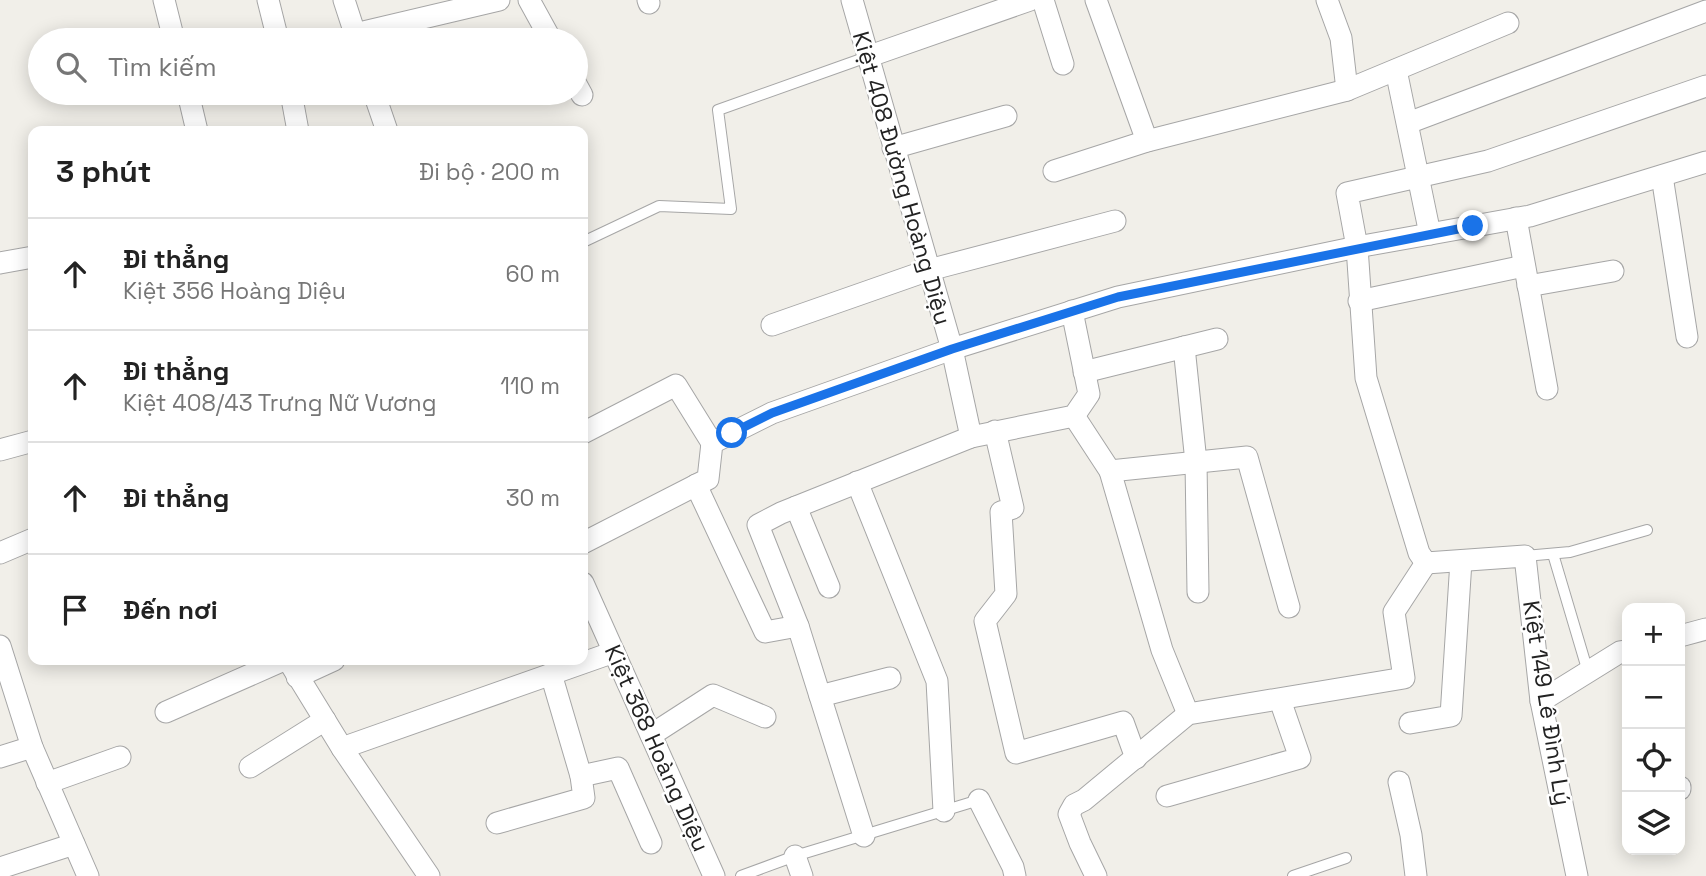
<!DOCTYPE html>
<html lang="vi">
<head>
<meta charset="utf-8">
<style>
	:root { --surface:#fff; --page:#f6f6f6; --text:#222; --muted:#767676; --line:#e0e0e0 }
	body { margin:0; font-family:"Space Grotesk",sans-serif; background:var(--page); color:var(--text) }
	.controls { position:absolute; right:21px; bottom:21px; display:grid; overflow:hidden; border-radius:14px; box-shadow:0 4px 18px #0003 }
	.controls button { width:63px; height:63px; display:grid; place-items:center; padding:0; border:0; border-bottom:2px solid var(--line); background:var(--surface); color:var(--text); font:35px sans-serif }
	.stop { position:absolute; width:21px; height:21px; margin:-16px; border:5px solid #1a73e8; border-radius:50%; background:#fff }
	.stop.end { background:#1a73e8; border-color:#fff; box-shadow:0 2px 7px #0008 }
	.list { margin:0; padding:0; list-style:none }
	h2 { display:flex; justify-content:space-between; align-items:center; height:91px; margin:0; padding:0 28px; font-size:30px }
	h2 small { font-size:23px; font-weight:400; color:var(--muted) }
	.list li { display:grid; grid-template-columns:46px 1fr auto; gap:21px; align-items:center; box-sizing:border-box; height:112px; padding:0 28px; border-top:2px solid var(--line) }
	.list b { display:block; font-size:26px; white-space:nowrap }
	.list p { margin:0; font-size:23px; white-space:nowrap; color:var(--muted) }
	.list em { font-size:23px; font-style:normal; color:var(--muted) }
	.icon { flex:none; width:38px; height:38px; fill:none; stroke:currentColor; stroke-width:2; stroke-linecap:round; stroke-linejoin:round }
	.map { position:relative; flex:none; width:1706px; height:876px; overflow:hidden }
	.search { position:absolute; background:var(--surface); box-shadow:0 4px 18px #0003; left:28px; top:28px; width:560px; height:77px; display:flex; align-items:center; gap:18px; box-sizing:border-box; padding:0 24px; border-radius:38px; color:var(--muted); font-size:26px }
	.panel { position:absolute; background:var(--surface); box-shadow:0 4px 18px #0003; left:28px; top:126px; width:560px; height:539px; border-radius:14px }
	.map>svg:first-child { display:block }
</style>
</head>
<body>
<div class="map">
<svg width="1706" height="876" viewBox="0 0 1706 876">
	<rect width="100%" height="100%" fill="#f1efe9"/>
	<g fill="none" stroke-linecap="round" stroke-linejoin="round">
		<defs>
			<g id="lane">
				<path d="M583,242l76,-36 72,3 -13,-99 149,-53"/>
				<path d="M1553,554l35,118"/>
				<path d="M1525,556l45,-4 77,-22"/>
				<path d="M741,876l54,-20 184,-56"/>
				<path d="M1293,876l53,-18"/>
			</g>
			<g id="street">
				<path d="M164,0l10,40"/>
				<path d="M268,0l10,40"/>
				<path d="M344,0l13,40"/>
				<path d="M529,0l22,40"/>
				<path d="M648,0l1,3"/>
				<path d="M852,0l100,349 19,88"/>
				<path d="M1043,0l20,64"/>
				<path d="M1096,0l51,141"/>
				<path d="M1327,0l14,38 6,52"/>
				<path d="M355,34l144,-34"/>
				<path d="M867,57l163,-57"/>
				<path d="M1396,70l34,164"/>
				<path d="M576,84l6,11"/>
				<path d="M188,93l9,38"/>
				<path d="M291,93l7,38"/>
				<path d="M374,93l13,38"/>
				<path d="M1408,123l298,-112"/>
				<path d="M893,148l113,-32"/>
				<path d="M1054,171l93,-30 200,-51 161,-67"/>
				<path d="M1662,176l25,161"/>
				<path d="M1516,218l31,171"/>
				<path d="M0,263l33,-6"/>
				<path d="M1528,286l85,-15"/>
				<path d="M1359,301l165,-35"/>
				<path d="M772,325l157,-55 186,-49"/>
				<path d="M1184,347l12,115 2,130"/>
				<path d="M1084,372l133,-33"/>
				<path d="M1074,416l36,55 52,179 26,64"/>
				<path d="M995,431l18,77 -12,4 5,82 -21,27 31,132 107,-31 13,36"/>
				<path d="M583,433l93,-48 36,58"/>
				<path d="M0,450l33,-9"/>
				<path d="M1110,471l137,-14 42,150"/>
				<path d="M857,482l80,199 7,130"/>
				<path d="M696,485l69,147 33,-6"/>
				<path d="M796,507l33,80"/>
				<path d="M583,543l125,-64 4,-36 60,-30 180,-64 166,-52 239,-50 173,-31 176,-54"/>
				<path d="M0,553l33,-14"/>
				<path d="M1426,563l-7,-10 -53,-175 -9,-131 -10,-54 141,-32 218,-75"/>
				<path d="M1426,563l99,-7 16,145 36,175"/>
				<path d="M583,583l131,293"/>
				<path d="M1680,636l26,-7"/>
				<path d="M0,646l32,101 56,129"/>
				<path d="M288,660l54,88 87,128"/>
				<path d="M297,677l37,-17"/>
				<path d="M820,696l70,-18"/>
				<path d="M1541,701l79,-49 7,-1"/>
				<path d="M166,712l118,-52"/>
				<path d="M1410,723l41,-7 10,-155"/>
				<path d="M651,735l62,-40 52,22"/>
				<path d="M342,748l272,-96"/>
				<path d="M0,757l32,-10"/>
				<path d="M250,767l75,-47"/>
				<path d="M581,776l37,-8 33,75"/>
				<path d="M1399,782l12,53 5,41"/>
				<path d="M47,783l73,-26"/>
				<path d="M1680,787v2"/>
				<path d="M1167,796l133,-38 -20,-58"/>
				<path d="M979,800l34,67 2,9"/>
				<path d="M497,823l87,-25 -3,-22 -30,-102"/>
				<path d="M864,836l-66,-210 -40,-101 23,-12 190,-76 103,-21 15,-22 -17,-83"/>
				<path d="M795,856l7,20"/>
				<path d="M0,868l74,-24"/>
				<path d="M1096,876l-16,-33 -11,-29 5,-9 10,-5 104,-86 216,-36 -10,-66 32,-49"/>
			</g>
		</defs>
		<!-- lane casing -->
		<use href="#lane" stroke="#a6a6a6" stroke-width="12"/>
		<!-- street casing -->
		<use href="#street" stroke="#a6a6a6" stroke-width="23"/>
		<!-- lane -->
		<use href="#lane" stroke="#fff" stroke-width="10"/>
		<!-- street -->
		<use href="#street" stroke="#fff" stroke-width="21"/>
	</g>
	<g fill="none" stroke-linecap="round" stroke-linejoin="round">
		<!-- route -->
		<path stroke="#1a73e8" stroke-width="9" d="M732,433l40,-20 180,-64 166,-52 355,-71"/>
	</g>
	<g text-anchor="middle" stroke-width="5" stroke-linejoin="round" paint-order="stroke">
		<!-- street labels -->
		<g font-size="23" fill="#222" stroke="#fff">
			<text transform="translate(902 178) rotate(74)" y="8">Kiệt 408 Đường Hoàng Diệu</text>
			<text transform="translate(1547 703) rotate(81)" y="8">Kiệt 149 Lê Đình Lý</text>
			<text transform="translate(657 748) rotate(66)" y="8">Kiệt 368 Hoàng Diệu</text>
		</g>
	</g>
</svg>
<div class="controls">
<button>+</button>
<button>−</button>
<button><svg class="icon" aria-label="locate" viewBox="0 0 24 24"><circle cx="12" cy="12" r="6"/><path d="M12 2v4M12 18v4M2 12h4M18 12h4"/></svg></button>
<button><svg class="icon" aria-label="layers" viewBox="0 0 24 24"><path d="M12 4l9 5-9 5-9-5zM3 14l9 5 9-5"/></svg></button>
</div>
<div class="stop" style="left:732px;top:433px"></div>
<div class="stop end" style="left:1473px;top:226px"></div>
<div class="search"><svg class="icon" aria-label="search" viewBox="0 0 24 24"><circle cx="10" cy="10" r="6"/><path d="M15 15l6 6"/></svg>Tìm kiếm</div>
<section class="panel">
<h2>3 phút<small>Đi bộ · 200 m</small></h2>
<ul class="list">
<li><svg class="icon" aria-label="ahead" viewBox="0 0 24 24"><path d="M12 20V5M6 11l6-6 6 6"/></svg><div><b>Đi thẳng</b><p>Kiệt 356 Hoàng Diệu</p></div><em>60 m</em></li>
<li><svg class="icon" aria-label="ahead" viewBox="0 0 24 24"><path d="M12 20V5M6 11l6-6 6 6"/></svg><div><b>Đi thẳng</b><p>Kiệt 408/43 Trưng Nữ Vương</p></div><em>110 m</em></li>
<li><svg class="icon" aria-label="ahead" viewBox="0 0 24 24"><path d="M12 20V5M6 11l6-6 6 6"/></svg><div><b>Đi thẳng</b></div><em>30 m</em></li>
<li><svg class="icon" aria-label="arrive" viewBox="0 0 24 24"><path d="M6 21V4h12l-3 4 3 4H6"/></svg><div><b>Đến nơi</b></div></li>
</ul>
</section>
</div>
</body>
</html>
